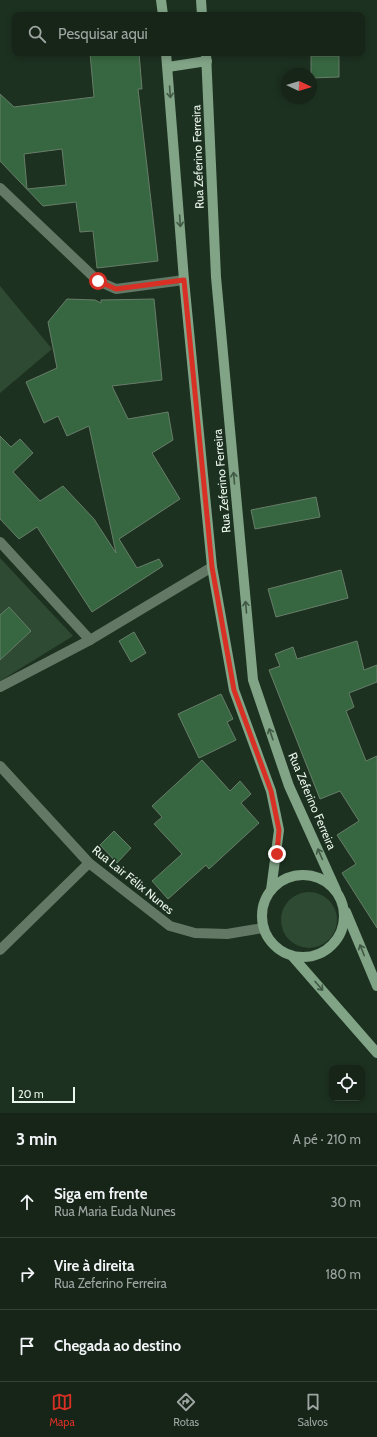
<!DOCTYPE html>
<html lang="pt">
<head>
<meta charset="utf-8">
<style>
	:root { --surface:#162518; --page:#1f2d21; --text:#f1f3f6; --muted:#9ea5a2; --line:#354237; --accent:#d93025 }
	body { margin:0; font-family:Cabin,sans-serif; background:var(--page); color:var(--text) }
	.controls { position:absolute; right:12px; bottom:12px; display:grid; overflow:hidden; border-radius:8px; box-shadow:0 2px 6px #0003 }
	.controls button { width:36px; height:36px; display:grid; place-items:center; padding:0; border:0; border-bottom:1px solid var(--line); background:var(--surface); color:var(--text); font:20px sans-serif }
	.compass { position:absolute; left:281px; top:68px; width:36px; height:36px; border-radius:50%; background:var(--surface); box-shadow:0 2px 6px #0003; rotate:94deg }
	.scale { position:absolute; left:12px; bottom:10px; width:63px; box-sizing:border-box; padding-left:4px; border:2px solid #ebf7ec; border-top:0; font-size:11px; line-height:14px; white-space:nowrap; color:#ebf7ec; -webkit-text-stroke:3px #1d3120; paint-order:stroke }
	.stop { position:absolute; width:12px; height:12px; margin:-9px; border:3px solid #d93025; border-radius:50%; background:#fff }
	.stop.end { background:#d93025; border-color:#fff; box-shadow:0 1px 4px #0008 }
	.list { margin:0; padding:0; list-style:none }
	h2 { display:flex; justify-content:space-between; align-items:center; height:52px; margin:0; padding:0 16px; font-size:17px }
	h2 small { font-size:13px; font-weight:400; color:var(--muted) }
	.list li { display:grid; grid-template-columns:26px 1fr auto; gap:12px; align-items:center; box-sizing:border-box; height:72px; padding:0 16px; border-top:1px solid var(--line) }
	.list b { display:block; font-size:15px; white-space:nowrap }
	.list p { margin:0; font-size:13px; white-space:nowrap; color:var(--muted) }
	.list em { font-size:13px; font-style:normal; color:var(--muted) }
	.icon { flex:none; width:22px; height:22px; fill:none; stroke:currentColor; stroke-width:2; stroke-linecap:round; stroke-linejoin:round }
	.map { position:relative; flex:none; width:377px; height:1113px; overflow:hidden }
	.search { position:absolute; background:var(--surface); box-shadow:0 2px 6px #0003; left:12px; right:12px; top:12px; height:44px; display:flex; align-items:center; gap:10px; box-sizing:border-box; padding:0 14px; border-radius:8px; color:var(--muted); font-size:15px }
	.sheet { height:268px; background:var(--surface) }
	nav { display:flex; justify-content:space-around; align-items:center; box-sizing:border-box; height:56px; border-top:1px solid var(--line); background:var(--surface); font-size:11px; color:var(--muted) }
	nav a { display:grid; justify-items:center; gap:2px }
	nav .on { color:var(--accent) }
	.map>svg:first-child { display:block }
</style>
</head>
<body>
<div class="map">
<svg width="377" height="1113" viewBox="0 0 377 1113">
	<rect width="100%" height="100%" fill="#1d3120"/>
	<!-- green -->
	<g fill="#2f4a33">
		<path d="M0,286l52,63 -52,44z"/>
		<path d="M0,558l73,78 -73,45z"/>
		<circle cx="309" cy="920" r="28"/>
	</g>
	<!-- building -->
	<g fill="#376740" stroke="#677d69" fill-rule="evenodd">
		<path d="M90,53h49l3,36h-4l20,172 -61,7 -4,-37 -13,1 -4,-30 -33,4 -43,-45v-67l14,13 80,-10zM62,149l4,36 -39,4 -3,-35z"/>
		<path d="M311,56h28v21l-28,1z"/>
		<path d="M67,299l28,1 6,3v-3l53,-1 8,81 -50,6 16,33 40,-7 5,28 -21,13 28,46 -61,40 18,29 22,-9 4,7 -71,46 -55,-85 -18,12 -19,-20v-83l11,11 9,-8 13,14 -20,19 27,29 23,-15 31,33 22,34 -27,-127 -22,10 -9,-20 -14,7 -18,-41 31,-14 -9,-46z"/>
		<path d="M316,497l4,20 -65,12 -4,-19z"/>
		<path d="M341,570l7,28 -72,19 -8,-28z"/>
		<path d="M9,607l22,24 -31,29v-45z"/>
		<path d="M134,632l12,21 -15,9 -12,-21z"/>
		<path d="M357,641l7,29 13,-5v17l-28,11 5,14 -8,4 20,50 11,-5v172l-35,-55 14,-9 -19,-29 22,-14 -19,-30 -20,8 -51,-129 11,-4 -5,-12 18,-7 4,12z"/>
		<path d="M221,694l12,25 -6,3 9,18 -37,18 -21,-44z"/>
		<path d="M202,760l28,31 10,-10 11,13 -10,9 18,20 -50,46 -3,-4 -38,34 -16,-18 30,-27 -28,-30 8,-7 -10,-11z"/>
		<path d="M114,831l17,17 -14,15 -17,-18z"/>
	</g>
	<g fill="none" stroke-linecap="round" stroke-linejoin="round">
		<!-- street -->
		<g stroke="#637865" stroke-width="10">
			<path d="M0,188l98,93 18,8 68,-9"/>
			<path d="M0,542l90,98"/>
			<path d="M0,687l90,-47 122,-73"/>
			<path d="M0,766l89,97 81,63 25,7 32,1 36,-6"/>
			<path d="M0,950l89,-87"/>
		</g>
		<!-- secondary -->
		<g stroke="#81a386" stroke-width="10">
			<path d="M161,0l2,15"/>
			<path d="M201,0l1,15"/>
			<path d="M166,53l18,227 28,287 22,123 37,101 8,39 -8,60"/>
			<path d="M206,53l10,224 37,403 36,106 47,104"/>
			<path d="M168,67l39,-6"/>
			<circle cx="303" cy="916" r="41"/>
			<path d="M346,912l31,74"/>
			<path d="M293,957l84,96"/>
		</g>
	</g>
	<!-- one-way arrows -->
	<defs><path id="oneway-shaft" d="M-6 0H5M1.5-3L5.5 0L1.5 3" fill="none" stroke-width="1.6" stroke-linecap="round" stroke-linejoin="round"/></defs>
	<g stroke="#405944">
		<use href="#oneway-shaft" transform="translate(170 92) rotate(86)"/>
		<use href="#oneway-shaft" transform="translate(180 221) rotate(86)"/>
		<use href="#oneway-shaft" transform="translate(234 478) rotate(-95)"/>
		<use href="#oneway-shaft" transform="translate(246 607) rotate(-95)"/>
		<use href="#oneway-shaft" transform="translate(271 734) rotate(-109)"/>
		<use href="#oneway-shaft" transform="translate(320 854) rotate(-114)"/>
		<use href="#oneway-shaft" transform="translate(362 950) rotate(-112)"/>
		<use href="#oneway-shaft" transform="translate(319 986) rotate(49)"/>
	</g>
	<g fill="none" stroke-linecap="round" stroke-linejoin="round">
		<!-- route -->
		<path stroke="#d93025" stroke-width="5" d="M98,281l18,8 68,-9 28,287 22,123 37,101 8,39 -2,24"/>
	</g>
	<g text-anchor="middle" stroke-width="3" stroke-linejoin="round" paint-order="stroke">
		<!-- street labels -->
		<g font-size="12" fill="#ebf7ec" stroke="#1d3120">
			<text transform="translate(198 157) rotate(-92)" y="4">Rua Zeferino Ferreira</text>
			<text transform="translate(222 481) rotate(-95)" y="4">Rua Zeferino Ferreira</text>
			<text transform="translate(312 801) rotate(67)" y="4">Rua Zeferino Ferreira</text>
			<text transform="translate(133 880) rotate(39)" y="4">Rua Lair Félix Nunes</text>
		</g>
	</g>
</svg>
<div class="controls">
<button><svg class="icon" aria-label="locate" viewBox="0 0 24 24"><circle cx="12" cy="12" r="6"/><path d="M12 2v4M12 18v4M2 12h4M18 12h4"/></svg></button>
</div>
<svg class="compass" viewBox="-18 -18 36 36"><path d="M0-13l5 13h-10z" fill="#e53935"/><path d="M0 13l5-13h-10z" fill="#9ea5a2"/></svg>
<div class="scale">20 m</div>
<div class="stop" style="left:98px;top:281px"></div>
<div class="stop end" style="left:277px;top:854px"></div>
<div class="search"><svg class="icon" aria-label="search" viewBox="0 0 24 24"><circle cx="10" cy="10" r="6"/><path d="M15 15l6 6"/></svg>Pesquisar aqui</div>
</div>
<section class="sheet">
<h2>3 min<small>A pé · 210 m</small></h2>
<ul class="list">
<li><svg class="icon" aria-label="ahead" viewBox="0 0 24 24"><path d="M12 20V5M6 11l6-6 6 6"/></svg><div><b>Siga em frente</b><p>Rua Maria Euda Nunes</p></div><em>30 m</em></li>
<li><svg class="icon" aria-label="right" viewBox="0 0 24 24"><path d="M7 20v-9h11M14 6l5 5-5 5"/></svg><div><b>Vire à direita</b><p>Rua Zeferino Ferreira</p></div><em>180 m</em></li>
<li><svg class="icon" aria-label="arrive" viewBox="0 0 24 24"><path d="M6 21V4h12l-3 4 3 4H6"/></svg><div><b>Chegada ao destino</b></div></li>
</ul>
</section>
<nav>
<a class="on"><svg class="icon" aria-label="map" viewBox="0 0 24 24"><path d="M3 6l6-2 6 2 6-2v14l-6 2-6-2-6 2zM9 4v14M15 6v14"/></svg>Mapa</a>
<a><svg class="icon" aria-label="directions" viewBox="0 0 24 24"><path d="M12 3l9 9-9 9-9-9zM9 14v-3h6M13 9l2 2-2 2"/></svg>Rotas</a>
<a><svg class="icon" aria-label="saved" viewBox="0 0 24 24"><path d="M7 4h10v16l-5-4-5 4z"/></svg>Salvos</a>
</nav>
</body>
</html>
